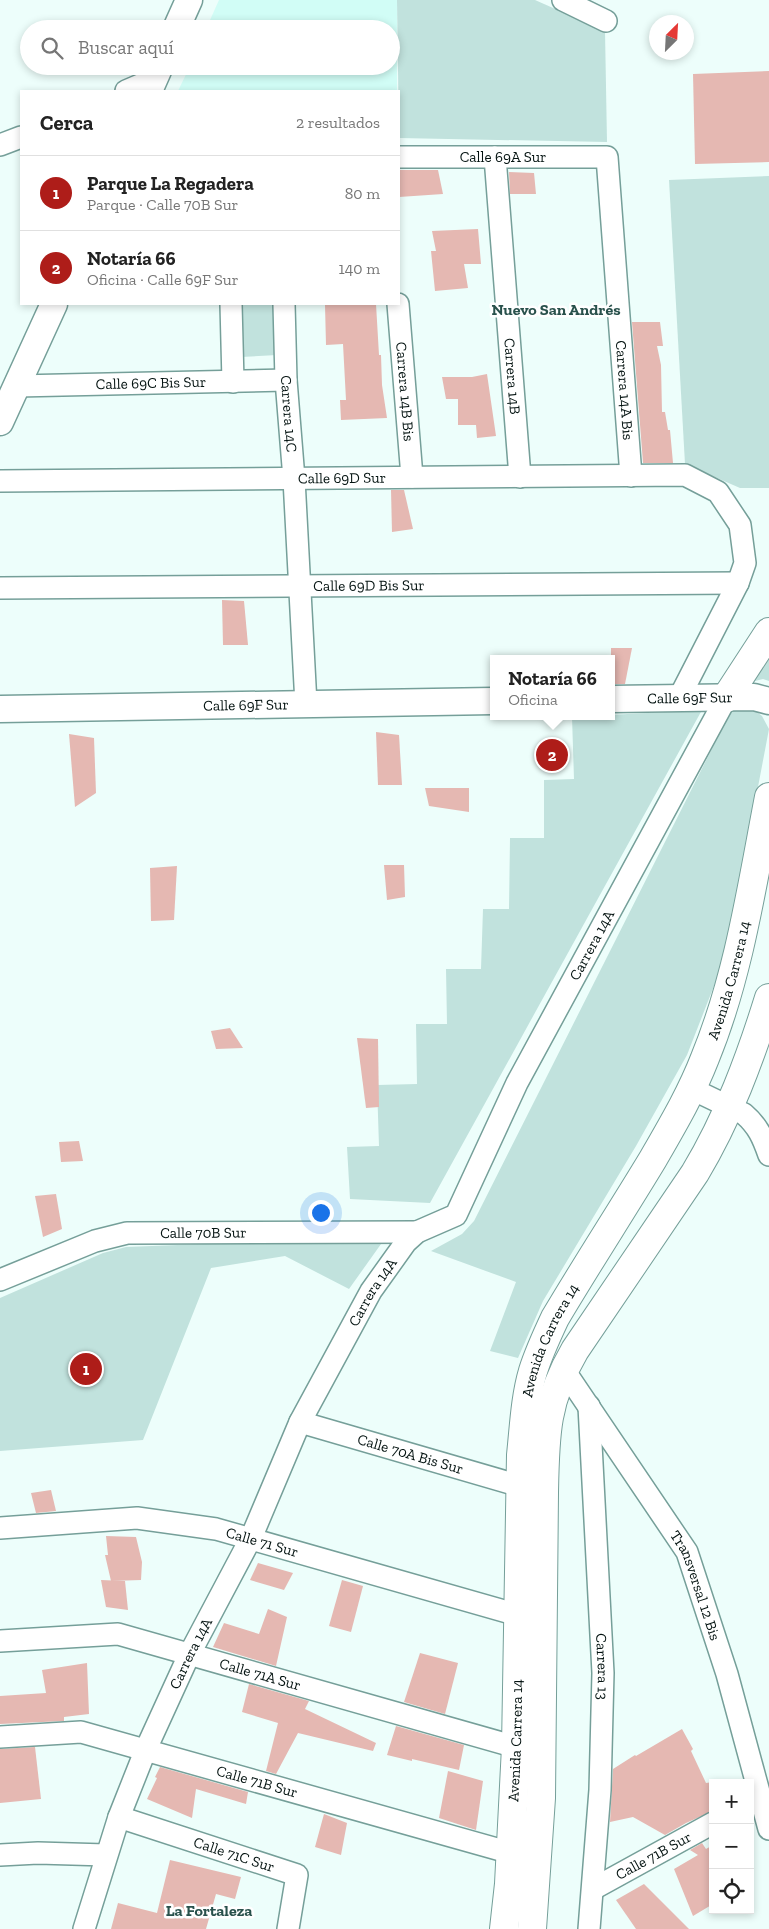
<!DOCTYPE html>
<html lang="es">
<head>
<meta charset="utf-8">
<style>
	:root { --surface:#fff; --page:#f6f6f6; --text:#222; --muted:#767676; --line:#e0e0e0; --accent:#ae1d19 }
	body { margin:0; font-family:"Zilla Slab",serif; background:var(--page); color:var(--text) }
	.controls { position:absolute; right:15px; bottom:15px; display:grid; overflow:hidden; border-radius:0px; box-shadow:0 2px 8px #0003 }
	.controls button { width:45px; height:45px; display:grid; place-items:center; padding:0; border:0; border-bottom:1px solid var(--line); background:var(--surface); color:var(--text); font:25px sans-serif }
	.compass { position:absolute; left:649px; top:15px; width:45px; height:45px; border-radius:50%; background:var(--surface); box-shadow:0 2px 8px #0003; rotate:24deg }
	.you { position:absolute; left:320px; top:1212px; width:18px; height:18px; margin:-12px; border:4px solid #fff; border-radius:50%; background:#1a73e8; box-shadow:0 0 0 8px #1a73e833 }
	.badge { display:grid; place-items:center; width:32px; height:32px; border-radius:50%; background:var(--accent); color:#fff; font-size:16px; font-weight:700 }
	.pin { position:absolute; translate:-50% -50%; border:2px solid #fff; box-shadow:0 1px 5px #0006 }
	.popup { position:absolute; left:490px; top:655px; width:125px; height:65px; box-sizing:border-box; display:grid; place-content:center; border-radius:0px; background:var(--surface); filter:drop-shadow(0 1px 4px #0005); font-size:16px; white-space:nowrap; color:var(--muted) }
	.popup b { font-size:19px; color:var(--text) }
	.popup::after { content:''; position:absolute; left:50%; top:100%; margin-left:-10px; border:10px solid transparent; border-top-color:var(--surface) }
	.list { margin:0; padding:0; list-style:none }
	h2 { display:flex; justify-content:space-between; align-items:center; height:65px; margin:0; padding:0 20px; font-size:21px }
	h2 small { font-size:16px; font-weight:400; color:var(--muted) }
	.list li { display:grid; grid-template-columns:32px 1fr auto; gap:15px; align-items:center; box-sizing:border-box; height:75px; padding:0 20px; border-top:1px solid var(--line) }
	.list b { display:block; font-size:19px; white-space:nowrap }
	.list p { margin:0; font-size:16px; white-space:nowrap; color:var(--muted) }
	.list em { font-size:16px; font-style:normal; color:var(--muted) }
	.icon { flex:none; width:28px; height:28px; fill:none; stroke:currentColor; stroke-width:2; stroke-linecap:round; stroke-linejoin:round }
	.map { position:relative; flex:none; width:769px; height:1929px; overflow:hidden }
	.search { position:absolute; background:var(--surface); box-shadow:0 2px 8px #0003; left:20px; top:20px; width:380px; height:55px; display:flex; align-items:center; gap:12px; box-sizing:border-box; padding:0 18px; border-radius:28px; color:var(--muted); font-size:19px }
	.panel { position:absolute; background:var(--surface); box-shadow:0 2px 8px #0003; left:20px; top:90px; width:380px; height:215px; border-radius:0px }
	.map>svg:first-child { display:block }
</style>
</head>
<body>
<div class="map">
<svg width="769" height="1929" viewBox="0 0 769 1929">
	<rect width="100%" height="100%" fill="#edfefb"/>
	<!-- built -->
	<path fill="#d1fdf6" d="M219,0h178v91h-219l12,-25h201v-37h-185z"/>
	<!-- green -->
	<g fill="#c1e2dd">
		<path d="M397,0h138l70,31 2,111 -208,-4z"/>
		<path d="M769,176v312h-29l-55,-24 -16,-284z"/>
		<path d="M238,304h37l2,51 -36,2z"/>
		<path d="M769,654v27l-6,-2 -16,4z"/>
		<path d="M752,708l10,8 7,13 -34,179 -16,65 -32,82 -51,91 -93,155 -25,57 -28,-7 26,-69 -85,-31 31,-17 12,-13 258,-512z"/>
		<path d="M702,710l-272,493 -80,-4 -3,-52 32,-1 -2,-61 40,-1 -1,-60h31l-1,-55h35l2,-60h26l1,-71h34v-58l30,-1 -2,-62z"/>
		<path d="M386,1237l-37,52 -64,-33 -74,12 -68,172 -143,11v-153l103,-45 23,-6z"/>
	</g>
	<!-- building -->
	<g fill="#e5b8b2">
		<path d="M769,71v91l-74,2 -2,-90z"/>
		<path d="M399,170h39l5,24 -44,3z"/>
		<path d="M509,172l25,1 2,21h-26z"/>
		<path d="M478,229l3,35h-17l4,24 -33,3 -4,-40h5l-4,-20z"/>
		<path d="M376,304l3,51h2l1,30 5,33 -46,2 -1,-20h6l-3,-56 -17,1 -1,-40z"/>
		<path d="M632,322h28l3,24h-6l4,19 1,47h3l3,18h2l3,33h-30z"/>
		<path d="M487,374l9,62 -19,2 -1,-13h-18v-26h-12l-4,-22h30z"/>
		<path d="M391,490h13l9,39 -21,3z"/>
		<path d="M222,600l22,1 4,44h-25z"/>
		<path d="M611,648h21l-7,36h-14z"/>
		<path d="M376,732l23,3 3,50h-24z"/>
		<path d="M69,734l25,4 2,55 -21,14z"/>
		<path d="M425,788h44v24l-40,-6z"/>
		<path d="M384,865h20l1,32 -18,3z"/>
		<path d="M177,866l-3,54 -23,1 -1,-53z"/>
		<path d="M230,1028l13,20 -27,1 -5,-18z"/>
		<path d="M357,1038l21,1 1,68 -13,1z"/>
		<path d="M79,1141l4,20 -22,1 -2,-20z"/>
		<path d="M56,1194l6,35 -19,8 -8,-41z"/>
		<path d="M51,1490l5,21 -20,2 -5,-20z"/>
		<path d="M106,1536l30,1 6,25 -1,18 -30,1 -6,-26h3z"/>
		<path d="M258,1563l35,10 -9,17 -34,-10z"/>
		<path d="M101,1580l24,1 3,29 -22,-3z"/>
		<path d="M342,1580l21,6 -12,46 -22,-6z"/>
		<path d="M268,1609l19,8 -11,49 -63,-19 11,-24 35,11z"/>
		<path d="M420,1653l38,10 -13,51 -41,-12z"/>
		<path d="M87,1663l2,51 -25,3v4l-64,3v-28l46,-3 -4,-23z"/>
		<path d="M249,1684l60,17 -4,8 71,34 -3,8 -75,-18 -22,41 -10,-3 12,-48 -36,-11z"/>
		<path d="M396,1726l68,19 -5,25 -47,-11v2l-25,-6z"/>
		<path d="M682,1729l11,20 -2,2 15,32 7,-1v29l-27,12 -21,12 -32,-18 -23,5 3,-53 22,-14 1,1z"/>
		<path d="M35,1747l6,52 -41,4v-54z"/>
		<path d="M160,1767l88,25 -2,12 -50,-15 -4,29 -45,-19 10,-21 -2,-1z"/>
		<path d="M448,1771l35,10 -7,49 -37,-12z"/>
		<path d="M324,1814l23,9 -6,32 -26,-8z"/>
		<path d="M702,1843l4,6 7,-4v59l-20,12 -19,-47 24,-14 -8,-5z"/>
		<path d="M170,1860l71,17 -6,22 -19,-5 -10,35h-95l7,-26 39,10z"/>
		<path d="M644,1884l45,45h-53l-20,-29z"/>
	</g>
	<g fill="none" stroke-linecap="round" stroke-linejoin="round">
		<defs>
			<g id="minor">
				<path d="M563,0l43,21"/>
				<path d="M126,91l28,-12"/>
				<path d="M0,145l21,-8"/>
				<path id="s1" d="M399,157h208l24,319"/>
				<path id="s2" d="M495,157l25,320"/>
				<path d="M231,304l2,78"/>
				<path id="s3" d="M284,304l2,76 8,99 12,225"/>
				<path id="s4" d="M398,304l14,173"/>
				<path id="s5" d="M17,386l269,-6"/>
				<path id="s6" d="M0,481l685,-6 33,17 22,33 5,38 -7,20 -59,115"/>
				<path id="s7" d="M0,588l738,-5"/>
				<path d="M692,1089l52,25c14,12 19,24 25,41"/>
				<path id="s8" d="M0,1280l95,-39 32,-8 290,-1"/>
				<path id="s9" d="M564,1370l123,182 40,122 42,155"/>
				<path id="s10" d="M589,1406l14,267 -3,117 -11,139"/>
				<path id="s11" d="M300,1422l220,64"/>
				<path id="s12" d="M0,1528l137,-10 79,11 302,86"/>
				<path id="s13" d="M0,1641l118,-7 398,113"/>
				<path id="s14" d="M0,1737l81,-5 430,121"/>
				<path id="s15" d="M119,1817l178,58 -9,54"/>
				<path d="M0,1855l38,-2 68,2"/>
				<path id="s16" d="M593,1889l120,-66"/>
				<path id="s17" d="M84,1929l35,-112 27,-68 43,-94 62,-117 49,-116 71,-131 35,-49 11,-10 39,-17 61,-132 209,-385"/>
			</g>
			<g id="tertiary">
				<path d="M176,29l13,-29"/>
				<path d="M149,91l11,-25"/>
				<path d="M0,422l54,-118"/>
				<path id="s18" d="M611,699l143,-2 15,4"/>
				<path id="s19" d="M0,709l493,-8"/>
			</g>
			<g id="primary">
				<path d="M726,698l43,-66"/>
				<path id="s20" d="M504,1929l5,-45 7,-137 5,-292c3,-28 4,-57 12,-84 6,-19 14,-36 22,-53 32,-54 66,-106 98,-159 19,-33 38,-65 52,-101 34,-83 47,-173 64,-261"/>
				<path d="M532,1929l9,-131 3,-305c1,-57 1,-92 31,-143l120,-177c33,-55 55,-114 74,-175"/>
			</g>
		</defs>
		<!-- minor casing -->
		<use href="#minor" stroke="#759f99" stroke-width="24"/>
		<!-- tertiary casing -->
		<use href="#tertiary" stroke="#759f99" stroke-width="29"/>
		<!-- primary casing -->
		<use href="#primary" stroke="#759f99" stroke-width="30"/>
		<!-- minor -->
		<use href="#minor" stroke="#fff" stroke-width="21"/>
		<!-- tertiary -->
		<use href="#tertiary" stroke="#fff" stroke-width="26"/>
		<!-- primary -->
		<use href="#primary" stroke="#fff" stroke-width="28"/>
	</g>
	<g text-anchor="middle" stroke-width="5" stroke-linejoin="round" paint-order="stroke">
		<!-- street labels -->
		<g font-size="15" fill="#031210" stroke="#fff">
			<text dy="5" stroke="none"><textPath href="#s1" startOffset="104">Calle 69A Sur</textPath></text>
			<text dy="5" stroke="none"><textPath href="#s2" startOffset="220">Carrera 14B</textPath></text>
			<text dy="5" stroke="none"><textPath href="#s5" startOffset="134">Calle 69C Bis Sur</textPath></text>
			<text dy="5" stroke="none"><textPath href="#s4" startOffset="88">Carrera 14B Bis</textPath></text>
			<text dy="5" stroke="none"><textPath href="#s1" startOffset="442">Carrera 14A Bis</textPath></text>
			<text dy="5" stroke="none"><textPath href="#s3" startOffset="110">Carrera 14C</textPath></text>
			<text dy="5" stroke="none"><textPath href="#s6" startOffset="342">Calle 69D Sur</textPath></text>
			<text dy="5" stroke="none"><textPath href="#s7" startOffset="369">Calle 69D Bis Sur</textPath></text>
			<text dy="5" stroke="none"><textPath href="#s18" startOffset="79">Calle 69F Sur</textPath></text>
			<text dy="5" stroke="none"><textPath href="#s19" startOffset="246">Calle 69F Sur</textPath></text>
			<text dy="5" stroke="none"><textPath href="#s17" startOffset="1121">Carrera 14A</textPath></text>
			<text dy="5" stroke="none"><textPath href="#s20" startOffset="999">Avenida Carrera 14</textPath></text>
			<text dy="5" stroke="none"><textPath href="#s8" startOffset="212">Calle 70B Sur</textPath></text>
			<text dy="5" stroke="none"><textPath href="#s17" startOffset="701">Carrera 14A</textPath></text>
			<text dy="5" stroke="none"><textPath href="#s20" startOffset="594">Avenida Carrera 14</textPath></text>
			<text dy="5" stroke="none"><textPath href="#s11" startOffset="115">Calle 70A Bis Sur</textPath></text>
			<text dy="5" stroke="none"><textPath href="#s12" startOffset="265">Calle 71 Sur</textPath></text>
			<text dy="5" stroke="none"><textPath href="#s9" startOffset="254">Transversal 12 Bis</textPath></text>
			<text dy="5" stroke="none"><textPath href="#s17" startOffset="296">Carrera 14A</textPath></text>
			<text dy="5" stroke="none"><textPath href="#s10" startOffset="261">Carrera 13</textPath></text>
			<text dy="5" stroke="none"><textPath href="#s13" startOffset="266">Calle 71A Sur</textPath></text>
			<text dy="5" stroke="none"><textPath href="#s20" startOffset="189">Avenida Carrera 14</textPath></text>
			<text dy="5" stroke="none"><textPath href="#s14" startOffset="264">Calle 71B Sur</textPath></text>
			<text dy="5" stroke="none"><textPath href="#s15" startOffset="121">Calle 71C Sur</textPath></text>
			<text dy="5" stroke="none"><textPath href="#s16" startOffset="69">Calle 71B Sur</textPath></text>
		</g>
		<!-- neighbourhood labels -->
		<g font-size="16" font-weight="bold" fill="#29514c" stroke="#fff">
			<text x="556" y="315">Nuevo San Andrés</text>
			<text x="209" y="1916">La Fortaleza</text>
		</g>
	</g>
</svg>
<div class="controls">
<button>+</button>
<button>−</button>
<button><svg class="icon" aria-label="locate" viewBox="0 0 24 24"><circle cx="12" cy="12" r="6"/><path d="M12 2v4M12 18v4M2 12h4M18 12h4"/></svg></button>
</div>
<svg class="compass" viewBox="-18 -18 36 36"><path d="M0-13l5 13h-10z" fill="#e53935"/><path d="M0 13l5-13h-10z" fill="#767676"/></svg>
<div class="you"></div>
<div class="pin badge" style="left:86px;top:1369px">1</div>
<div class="pin badge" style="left:552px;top:755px">2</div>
<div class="popup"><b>Notaría 66</b>Oficina</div>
<div class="search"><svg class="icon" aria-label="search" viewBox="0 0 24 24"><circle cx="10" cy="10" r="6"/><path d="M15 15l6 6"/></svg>Buscar aquí</div>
<section class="panel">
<h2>Cerca<small>2 resultados</small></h2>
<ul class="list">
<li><span class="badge">1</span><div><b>Parque La Regadera</b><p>Parque · Calle 70B Sur</p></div><em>80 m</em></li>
<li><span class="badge">2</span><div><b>Notaría 66</b><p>Oficina · Calle 69F Sur</p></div><em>140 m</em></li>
</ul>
</section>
</div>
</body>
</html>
